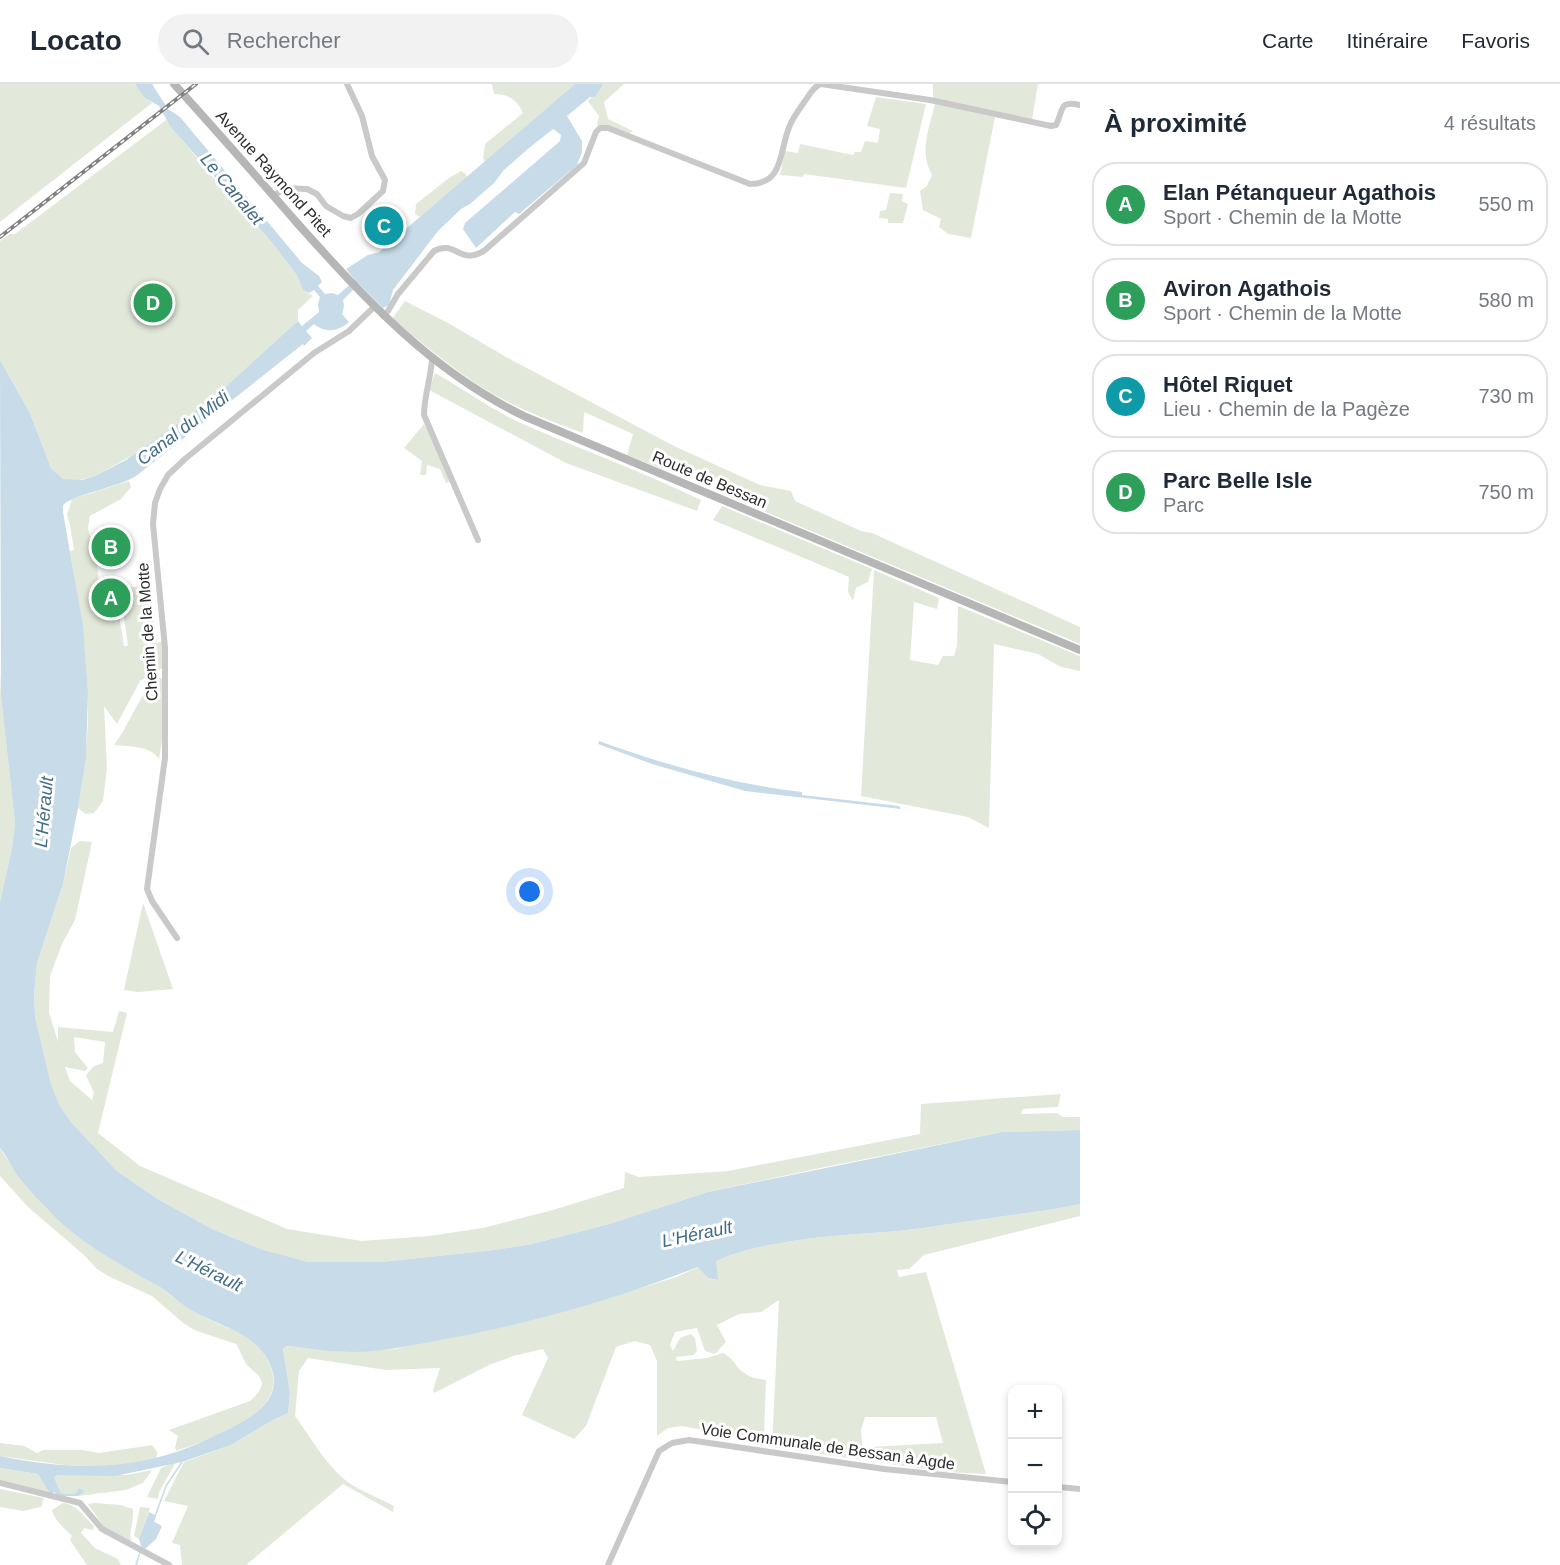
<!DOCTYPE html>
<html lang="fr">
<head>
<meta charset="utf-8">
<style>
	:root { --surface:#fff; --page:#f2f2f3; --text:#1f2937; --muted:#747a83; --line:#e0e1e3; --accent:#7c3aed }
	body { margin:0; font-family:Arial,sans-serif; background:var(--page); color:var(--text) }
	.controls { position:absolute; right:18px; bottom:18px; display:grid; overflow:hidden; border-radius:12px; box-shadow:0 3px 9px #0003 }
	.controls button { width:54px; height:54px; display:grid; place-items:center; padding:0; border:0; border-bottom:2px solid var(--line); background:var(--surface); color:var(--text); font:30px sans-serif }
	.you { position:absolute; left:530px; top:808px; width:21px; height:21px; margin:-15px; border:4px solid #fff; border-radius:50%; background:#1a73e8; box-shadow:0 0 0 9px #1a73e833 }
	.badge { display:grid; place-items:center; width:39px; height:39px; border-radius:50%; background:var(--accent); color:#fff; font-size:20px; font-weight:700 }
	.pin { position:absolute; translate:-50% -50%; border:3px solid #fff; box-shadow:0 2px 6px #0006 }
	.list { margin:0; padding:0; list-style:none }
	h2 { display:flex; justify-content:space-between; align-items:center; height:78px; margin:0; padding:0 24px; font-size:26px }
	h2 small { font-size:20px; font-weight:400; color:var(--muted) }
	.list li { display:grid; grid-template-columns:39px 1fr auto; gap:18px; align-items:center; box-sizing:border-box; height:84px; margin:0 12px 12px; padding:0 12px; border:2px solid var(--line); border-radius:24px }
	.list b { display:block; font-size:22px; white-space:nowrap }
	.list p { margin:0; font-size:20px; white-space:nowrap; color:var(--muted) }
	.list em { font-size:20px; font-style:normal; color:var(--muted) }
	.icon { flex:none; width:33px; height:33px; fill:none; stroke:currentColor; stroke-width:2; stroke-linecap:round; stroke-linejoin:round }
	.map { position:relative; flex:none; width:1080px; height:1481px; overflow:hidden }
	header { display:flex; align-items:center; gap:36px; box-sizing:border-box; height:84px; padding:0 30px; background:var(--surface); border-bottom:2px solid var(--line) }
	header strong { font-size:28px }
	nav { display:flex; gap:33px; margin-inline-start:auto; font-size:21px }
	.search { width:420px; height:54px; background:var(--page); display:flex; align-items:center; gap:15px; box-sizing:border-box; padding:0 21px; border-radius:33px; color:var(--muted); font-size:22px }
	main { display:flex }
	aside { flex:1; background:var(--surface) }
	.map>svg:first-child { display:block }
</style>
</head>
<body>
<header>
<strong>Locato</strong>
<div class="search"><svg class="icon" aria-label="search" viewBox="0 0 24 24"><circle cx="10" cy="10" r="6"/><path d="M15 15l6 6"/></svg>Rechercher</div>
<nav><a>Carte</a><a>Itinéraire</a><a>Favoris</a></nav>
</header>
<main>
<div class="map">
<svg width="1080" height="1481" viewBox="0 0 1080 1481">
	<rect width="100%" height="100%" fill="#fff"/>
	<!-- green -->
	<g fill="#e2e9da" fill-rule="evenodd">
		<path d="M0,0h135l17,19 -152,119z"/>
		<path d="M492,0h83l-90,78 -2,-4 2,-14 38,-31c-6,-14 -15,-19 -29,-19z"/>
		<path d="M603,0h21l-20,18 4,17 25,12 -7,4 -26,-7 -3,-4 2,-8 -11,-15z"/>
		<path d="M933,0h105l-6,36 -99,-22z"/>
		<path d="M876,13l50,7 -20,84 -102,-14 -1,3 -23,-2 5,-24 13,2 2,-9 53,11 2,-3h6l4,-11 13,2 2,-14 -13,-3z"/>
		<path d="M935,20l60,13 -24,121 -23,-4 -9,-7 2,-8 -18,-9 -3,-19 7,-5 5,-11c-13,-24 -3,-46 3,-71z"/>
		<path d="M166,36l44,54 63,70 23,30 7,16 10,6 -15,14v11l-7,7 -80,72 -76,54 -40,22 -19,5 -13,-2 -12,-11 -21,-55 -30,-53v-119l10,-7h5z"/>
		<path d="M461,87l5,3 1,3 -47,40 -5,-3 1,-10 33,-26z"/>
		<path d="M890,109l13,1 -1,7 6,3 -5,19h-15v-4l-9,-1 1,-7 6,-1z"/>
		<path d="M405,217l45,23 56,33 168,89 86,39 31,6 4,10 66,30 11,2 208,94v17l-357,-150 4,-12 -53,-21 -7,10 -40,-16 6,-21 -49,-22 -1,21c-31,-11 -61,-23 -90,-39 -35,-20 -69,-50 -101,-75z"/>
		<path d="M435,289c30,17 57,37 88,51 59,26 120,48 178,76l-4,11 -131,-48 -137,-73z"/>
		<path d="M424,340l7,13 19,45 -4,1 -6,-14 -13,-4 -1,10h-6l2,-14 -18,-13z"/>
		<path d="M129,397l2,6 -10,12 -31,17 -2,12 9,36 5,56 16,-11 6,37h4l-8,-57 28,-4 9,56 -20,3 25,-2 2,25 -24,14 -23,43 -13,-18 3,62 -4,33 -9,12 -8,1 -8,-6c5,-32 10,-64 10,-96 0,-55 -9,-107 -18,-161l4,-1 -4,-25 -3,-10 5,-16z"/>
		<path d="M722,422l150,63 -4,13 -12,6 -3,13 -5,-9 1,-15 -136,-57z"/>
		<path d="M874,486l65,28 -2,11 -23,-7 -4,58 28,5 5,-9h11l3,-10 1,-40 122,50v15l-19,-4 -23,-13 -44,-10 -5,184 -21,-11 -107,-21z"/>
		<path d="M0,585l1,28 14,126 -3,25 -12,54z"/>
		<path d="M164,594l-1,56 -4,25c-9,-14 -29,-12 -45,-14 15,-20 24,-46 40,-66z"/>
		<path d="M80,757l12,1 -17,78 -13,24 -12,32 -1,36 9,30v-15l55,5 6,-21 8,2 -29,120 42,33 147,63 75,12 67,-5 54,-8 70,-18 71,-22 1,-16 14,5 89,-6 192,-37 1,-30 140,-10 -3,13 -35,2 -2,5 36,-1 6,4h17v13l-78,2 -177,35 -117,25 -99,32 -77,20 -38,6 -113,12h-73l-23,-5 -22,-7 -51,-21 -56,-31 -39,-27 -47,-50 -11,-17 -8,-18 -10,-39 -6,-30 -1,-22 3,-32 26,-79 8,-36zM74,953l31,5 -2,21 -9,3 -8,9 8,18 -2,7 -22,-19 -5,-14 20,4 3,-3 -13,-16z"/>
		<path d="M143,819l30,86 -35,3 -14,-2z"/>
		<path d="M0,1064l17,26 31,36 120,83c16,13 32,23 51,31 10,5 24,8 33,15 8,7 14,17 18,27 21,48 -60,73 -94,85l-1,-4 3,-11 -9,-6 81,-29c18,-17 14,-21 -2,-35 -5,-5 -7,-15 -12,-22l-42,-14 -12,-8 -30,-26 -42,-19 -13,-8 -13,-14 -56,-48 -28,-31z"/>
		<path d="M1080,1120v12l-156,39 -15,14 -12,1 2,7 27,-5 60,202 -40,-2 -174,-25 7,-147 -18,12 -22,2 -22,11 9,17 -11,12 -10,-3 -8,-23 -22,4 -5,13 3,6 7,-13 11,-4 4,4 2,13 -3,4 -18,2 1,4 30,-3 16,-5c13,7 12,15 23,21 5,4 13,5 20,6l-2,56 -7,4 -75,-14 -14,2 -11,8v-75l-7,-16 -15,-4 -19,6 -30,79 -12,13 -52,-24 26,-57 -5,-9 -30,7 -24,9 -55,28 -1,-3 7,-22 -54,2 -78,-12 -9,13 -4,45c17,23 33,53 57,69 14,8 29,14 42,21l-1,6 -50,-28 -97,81h-64l-2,-20 -8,-2 16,-37 -24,-5 20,-39 47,-17 42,-25 15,-7 2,-20 -7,-44 4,-3 61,6 47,-3 214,-51 67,-21 23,-10 9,11 9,2 -2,-19c41,-19 112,-25 157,-28 38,-2 76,-9 113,-14 32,-5 64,-8 95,-15zM865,1333h71l7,26 -74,4 -7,-2 -1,-15z"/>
		<path d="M0,1359l24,3 13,7 7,-3h38l17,3 53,-8 5,7 -1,9 -47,6 -45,-2 -64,-9z"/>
		<path d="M176,1378l-17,30 -1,7 -11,-2 14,-29z"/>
		<path d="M0,1384l38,6 12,20 -50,-13z"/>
		<path d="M152,1386l-9,13 -17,7 -48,6 5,-4 -1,-3 -3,-1 -4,6 -14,-1 -7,-16 3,-2h69z"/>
		<path d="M0,1405l44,9 -3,9 -18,4 -23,-4z"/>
		<path d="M63,1419c14,1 21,14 31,23l-1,4 -9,-2 -3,5 14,15 23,11 3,6h-34l-17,-25 2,-4c-8,-9 -16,-13 -20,-26z"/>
		<path d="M95,1419l25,2 13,4c1,12 -4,21 -2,32l-25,-11 -18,-26z"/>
		<path d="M140,1423l10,1 -11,31 -5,-3z"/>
	</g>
	<!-- water -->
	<g fill="#c7dbe8">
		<path d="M135,0h17l16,25 12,8 122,146 17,13 3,6 -4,4 7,8 7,-1 6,2 17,-15 -9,-11 22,-14 11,-3 196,-168h28l-8,13h-5l-23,19 15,25v11l-5,13 -58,49 -4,-2 -39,36 -13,-19 2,-6 95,-82 1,-6 -8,-6 -24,19 -25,22 -10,13 -24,21 -9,5 -23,22 -45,59 -4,15 -6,3 -24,-24 -16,16 1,6 -2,8 7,8c-11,10 -24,11 -35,2l-8,7 6,7 -8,8 -1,-2 -167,132c-17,11 -64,19 -73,29v7l20,114 5,66 -2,65 -8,51 -15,76 -26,79 -3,32 1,22 16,68 8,19 11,17 47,50 39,27 56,31 51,21 45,12h73l113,-12 38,-6 77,-20 99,-32 294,-60 78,-2v74c-31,7 -63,10 -95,15 -37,5 -75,12 -113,14 -45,3 -116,9 -156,28l2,19 -10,-2 -10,-11c-81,32 -166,56 -253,72 -31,6 -62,13 -94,13 -21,0 -43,-4 -64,-6l-4,3 7,44 -2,20 -15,7 -42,25 -49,17 -67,14 -58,-1 -3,2 7,16 14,1 4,-6 3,1 2,3 -6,4h-22l-1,-4 -5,2 -12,-20 -38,-6v-12c73,15 139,16 208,-17 27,-13 76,-31 64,-69 -12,-38 -51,-42 -81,-60 -12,-7 -21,-17 -33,-24 -36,-21 -70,-38 -101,-67 -14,-14 -28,-29 -40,-44 -6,-9 -10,-19 -17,-27v-246l12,-54 3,-25 -14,-126 -1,-337 30,53 21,55 12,11 19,1 13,-4 31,-16 85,-60 87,-79 4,5 17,-14 -1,-8 2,-7 -6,-7 -5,3 -6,-3 -7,-16 -23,-30 -103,-118 -11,-20 -15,-9z"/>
		<path d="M599,657c66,24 133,43 203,51v3l97,11 2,3 -156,-18 -93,-27 -54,-20z"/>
		<path d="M149,1428l6,3 -2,6 9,5 -6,13 -11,10 -4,-3 -2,-7z"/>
	</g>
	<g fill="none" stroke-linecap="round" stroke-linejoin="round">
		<!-- stream -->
		<g stroke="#c7dbe8" stroke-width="1.5">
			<path d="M153,1438l13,-36 16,-24"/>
			<path d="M136,1481l4,-13"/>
		</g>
		<!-- street -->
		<g stroke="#c9c9c9" stroke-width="6">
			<path d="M274,112l11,-8 22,1 10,5 9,12 17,10 8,2 7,-4 25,-23 2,-11 -13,-24 -10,-40 -15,-32"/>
			<path d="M383,232l5,-5 10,-17 36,-43c22,-12 26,16 51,-1l99,-87 12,-31 4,-4h8l142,56c35,0 29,-35 40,-59 4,-9 10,-17 15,-24 5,-7 8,-14 16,-17l109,16 121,26 5,-1c8,-15 2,-25 24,-20"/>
			<path d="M432,275c-1,19 -8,37 -8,56l54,125"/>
			<path d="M177,854l-25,-37 -5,-12 18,-131v-110l-12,-124 2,-21 5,-14 8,-14 17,-16 129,-106 35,-22 25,-24"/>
			<path d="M0,1399l80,20 22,26 67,36"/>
			<path d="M1058,1403l22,2"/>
			<path d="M608,1481l51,-114 13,-8 17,-3 195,29 128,13"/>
		</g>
		<!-- secondary -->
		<path stroke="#b6b6b6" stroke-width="8" d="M174,0c42,46 83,93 124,140 69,77 134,148 228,193l554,233"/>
		<defs>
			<path id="rail" d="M0,153l196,-153"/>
		</defs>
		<!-- rail casing -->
		<use href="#rail" stroke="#818181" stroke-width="4"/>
		<!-- rail -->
		<use href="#rail" stroke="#fff" stroke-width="1.5" stroke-dasharray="4.5" stroke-linecap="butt"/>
	</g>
	<g text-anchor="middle" stroke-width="6" stroke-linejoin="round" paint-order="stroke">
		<!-- street labels -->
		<g font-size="16" fill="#2c2c2c" stroke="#fff">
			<text transform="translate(274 89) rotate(48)" y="6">Avenue Raymond Pitet</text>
			<text transform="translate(710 395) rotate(23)" y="6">Route de Bessan</text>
			<text transform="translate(147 548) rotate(-94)" y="6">Chemin de la Motte</text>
			<text transform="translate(828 1362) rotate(8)" y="6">Voie Communale de Bessan à Agde</text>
		</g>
		<!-- water labels -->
		<g font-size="18" font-style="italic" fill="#416c88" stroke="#fff">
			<text transform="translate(232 105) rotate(50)" y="6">Le Canalet</text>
			<text transform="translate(183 344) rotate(-37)" y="6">Canal du Midi</text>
			<text transform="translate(44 728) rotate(-85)" y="6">L'Hérault</text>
			<text transform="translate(697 1150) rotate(-12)" y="6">L'Hérault</text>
			<text transform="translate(209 1187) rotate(26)" y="6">L'Hérault</text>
		</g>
	</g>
</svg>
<div class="controls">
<button>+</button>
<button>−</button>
<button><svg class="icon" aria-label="locate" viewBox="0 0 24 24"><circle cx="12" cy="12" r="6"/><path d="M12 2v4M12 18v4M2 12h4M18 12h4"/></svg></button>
</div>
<div class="you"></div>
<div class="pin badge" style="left:111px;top:514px;background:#2e9e5b">A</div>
<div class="pin badge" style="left:111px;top:463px;background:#2e9e5b">B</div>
<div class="pin badge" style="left:384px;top:142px;background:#0f9aa8">C</div>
<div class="pin badge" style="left:153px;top:219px;background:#2e9e5b">D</div>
</div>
<aside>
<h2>À proximité<small>4 résultats</small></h2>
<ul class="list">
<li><span class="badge" style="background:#2e9e5b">A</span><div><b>Elan Pétanqueur Agathois</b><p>Sport · Chemin de la Motte</p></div><em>550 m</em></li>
<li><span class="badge" style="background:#2e9e5b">B</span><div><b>Aviron Agathois</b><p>Sport · Chemin de la Motte</p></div><em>580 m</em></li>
<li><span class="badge" style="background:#0f9aa8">C</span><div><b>Hôtel Riquet</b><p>Lieu · Chemin de la Pagèze</p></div><em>730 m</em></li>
<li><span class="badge" style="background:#2e9e5b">D</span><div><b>Parc Belle Isle</b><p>Parc</p></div><em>750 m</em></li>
</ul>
</aside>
</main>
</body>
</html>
